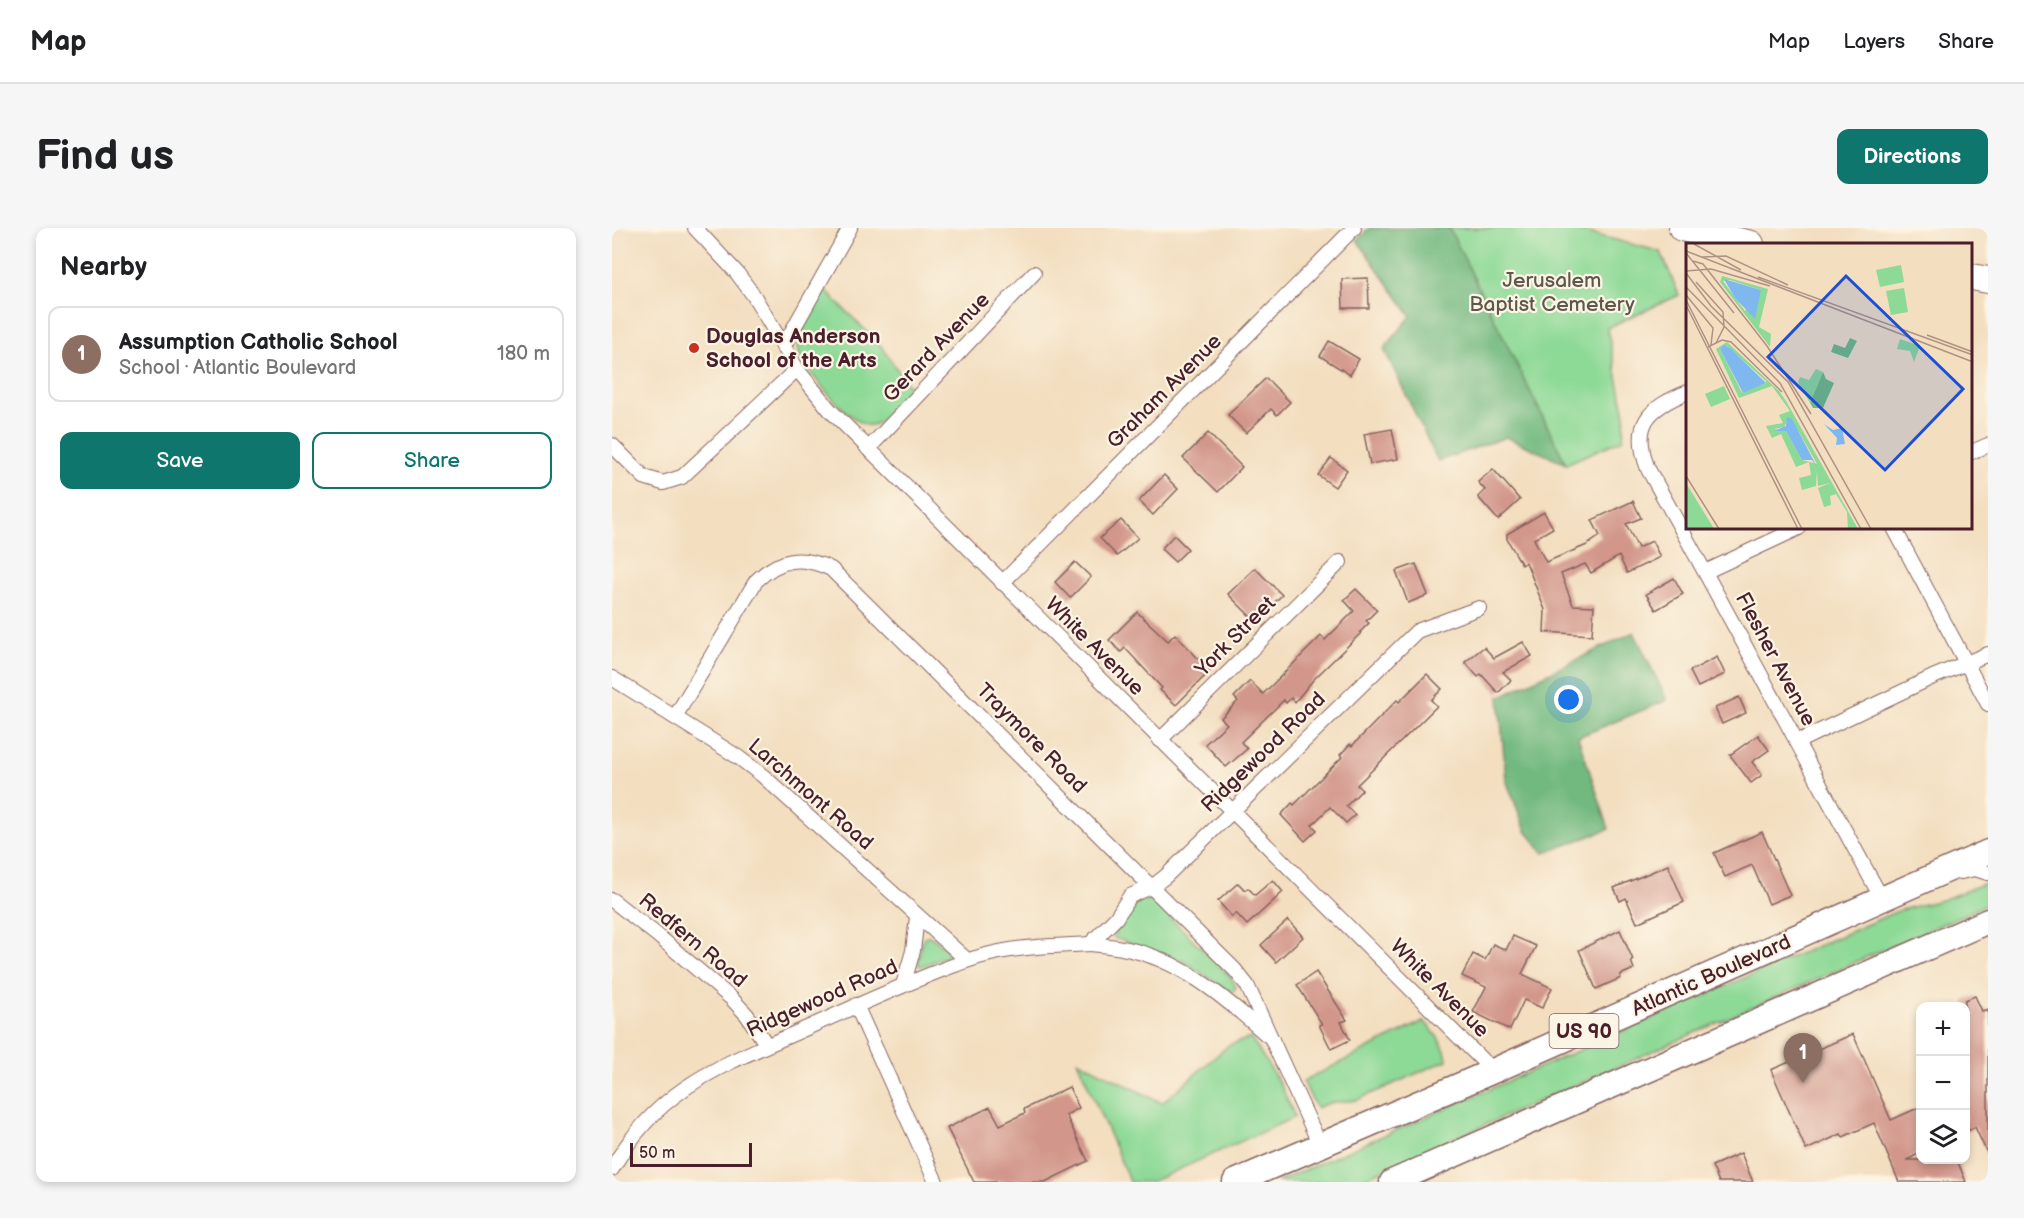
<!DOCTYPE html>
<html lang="en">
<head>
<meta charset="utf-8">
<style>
	:root { --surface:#fff; --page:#f6f6f6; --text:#202124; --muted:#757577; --line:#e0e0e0; --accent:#0f766e }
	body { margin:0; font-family:"Balsamiq Sans",sans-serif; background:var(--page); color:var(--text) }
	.controls { position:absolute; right:18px; bottom:18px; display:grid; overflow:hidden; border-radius:12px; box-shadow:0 3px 9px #0003 }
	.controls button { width:54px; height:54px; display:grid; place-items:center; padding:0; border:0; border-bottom:2px solid var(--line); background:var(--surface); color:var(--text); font:30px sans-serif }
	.scale { position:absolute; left:18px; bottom:15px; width:122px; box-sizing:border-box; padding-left:6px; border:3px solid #4a1f2b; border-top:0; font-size:16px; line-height:21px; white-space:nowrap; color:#4a1f2b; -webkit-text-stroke:4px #fcf5e5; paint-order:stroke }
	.you { position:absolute; left:957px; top:472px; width:21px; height:21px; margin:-15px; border:4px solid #fff; border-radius:50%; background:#1a73e8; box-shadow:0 0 0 9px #1a73e833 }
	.badge { display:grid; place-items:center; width:39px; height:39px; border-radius:50%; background:var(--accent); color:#fff; font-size:20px; font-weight:700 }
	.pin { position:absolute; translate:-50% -50px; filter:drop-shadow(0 2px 3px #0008) }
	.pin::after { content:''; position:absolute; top:32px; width:21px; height:18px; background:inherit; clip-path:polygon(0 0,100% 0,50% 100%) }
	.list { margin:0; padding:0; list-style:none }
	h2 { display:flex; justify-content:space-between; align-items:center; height:78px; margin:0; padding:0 24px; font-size:26px }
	h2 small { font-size:20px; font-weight:400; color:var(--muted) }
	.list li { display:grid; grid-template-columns:39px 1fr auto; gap:18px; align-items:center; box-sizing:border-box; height:96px; margin:0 12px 12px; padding:0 12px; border:2px solid var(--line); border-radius:12px }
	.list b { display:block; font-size:22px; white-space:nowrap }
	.list p { margin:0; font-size:20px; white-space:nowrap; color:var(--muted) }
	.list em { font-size:20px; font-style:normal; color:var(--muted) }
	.actions { display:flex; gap:12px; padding:18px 24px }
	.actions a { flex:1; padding:14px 0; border:2px solid var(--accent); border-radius:12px; text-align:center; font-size:21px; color:var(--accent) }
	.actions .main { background:var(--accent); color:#fff }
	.icon { flex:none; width:33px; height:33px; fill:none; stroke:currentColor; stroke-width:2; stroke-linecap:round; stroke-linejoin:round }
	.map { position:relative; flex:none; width:1376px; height:954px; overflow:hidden; border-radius:12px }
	header { display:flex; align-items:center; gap:36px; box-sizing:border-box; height:84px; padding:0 30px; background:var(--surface); border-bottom:2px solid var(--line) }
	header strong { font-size:28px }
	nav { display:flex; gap:33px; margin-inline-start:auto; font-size:21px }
	.intro { display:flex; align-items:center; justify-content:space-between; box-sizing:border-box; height:144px; padding:0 36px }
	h1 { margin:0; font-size:42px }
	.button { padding:15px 27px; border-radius:12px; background:var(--accent); color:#fff; font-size:21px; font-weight:700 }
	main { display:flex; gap:36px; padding:0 36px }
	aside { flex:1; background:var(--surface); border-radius:12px; box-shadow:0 3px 9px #0003 }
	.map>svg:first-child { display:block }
</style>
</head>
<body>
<header>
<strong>Map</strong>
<nav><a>Map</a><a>Layers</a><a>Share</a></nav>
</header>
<div class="intro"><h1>Find us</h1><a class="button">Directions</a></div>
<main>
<aside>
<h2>Nearby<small></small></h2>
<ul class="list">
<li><span class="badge" style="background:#8d6e63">1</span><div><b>Assumption Catholic School</b><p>School · Atlantic Boulevard</p></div><em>180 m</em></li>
</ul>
<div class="actions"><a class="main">Save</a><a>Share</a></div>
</aside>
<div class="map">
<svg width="1376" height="954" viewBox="0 0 1376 954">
	<rect width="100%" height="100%" fill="#fcf5e5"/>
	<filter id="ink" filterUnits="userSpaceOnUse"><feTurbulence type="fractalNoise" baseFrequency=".0167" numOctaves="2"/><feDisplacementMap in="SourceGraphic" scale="12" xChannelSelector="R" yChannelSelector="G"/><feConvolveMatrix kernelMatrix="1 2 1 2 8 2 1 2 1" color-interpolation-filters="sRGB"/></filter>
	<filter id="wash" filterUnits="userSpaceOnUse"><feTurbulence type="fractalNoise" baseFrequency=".008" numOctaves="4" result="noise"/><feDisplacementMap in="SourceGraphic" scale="24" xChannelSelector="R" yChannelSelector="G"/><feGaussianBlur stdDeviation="1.35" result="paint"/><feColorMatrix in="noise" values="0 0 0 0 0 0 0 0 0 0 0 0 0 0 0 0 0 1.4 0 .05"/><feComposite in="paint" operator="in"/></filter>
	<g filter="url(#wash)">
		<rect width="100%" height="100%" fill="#f3dec0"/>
		<!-- green -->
		<g fill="#8dd996" stroke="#6c7c60" stroke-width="1.5">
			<path d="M837,0h121l91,24 18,43 -72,33 18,87 -2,24 -57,25z"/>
			<path d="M212,61l57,57 31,45c-11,10 -24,29 -39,34 -17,6 -69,-56 -74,-72 -1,-3 -1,-11 0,-14 2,-11 19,-39 25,-50z"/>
			<path d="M1376,654v22l-633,278h-78l623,-272 42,-10z"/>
			<path d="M529,671h10l80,78 5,10 -2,3 -5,1 -46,-30 -69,-23c0,-15 17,-28 27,-39z"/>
			<path d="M314,708h4l16,12 2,5 -2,4 -25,9 -3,-1 4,-25z"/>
			<path d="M812,793c9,9 22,25 23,39l-90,40 -28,3 -13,5 -13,-27z"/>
			<path d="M639,810l28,44 16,35 -144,65h-21l-53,-122 85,43 67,-58z"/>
		</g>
		<!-- forest -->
		<g fill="#72b97f" stroke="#5e6c55" stroke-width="1.5">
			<path d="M757,0h80l117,236 -60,-27 -68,24 -54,-112 27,-33 -54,-76z"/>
			<path d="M1022,404l33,68 -89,37 31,92 -65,24 -18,-22 -20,-51 -7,-83z"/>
		</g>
		<g id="blocks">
			<!-- building -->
			<g fill="#d2968a">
				<path d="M756,50l1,30h-26l-1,-29z"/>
				<path d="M717,113l30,18 -9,16 -30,-19z"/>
				<path d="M654,150l24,24 -13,13 -6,-6 -25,24 -18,-18z"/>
				<path d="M780,201l6,30 -28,5 -6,-30z"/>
				<path d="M596,205l34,34 -24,25 -35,-34z"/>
				<path d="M719,230l16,12 -12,17 -17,-12z"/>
				<path d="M881,241l27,31 -22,20 -20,-23 7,-7 -7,-8z"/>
				<path d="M552,247l14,14 -25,26 -14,-14z"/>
				<path d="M1021,273l8,17 -15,6 12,24 14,-7 8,16 -33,16 -8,-17 -28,17 -6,-9 -24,10 12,31 21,1 -2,29 -48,-3 1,-22 -19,-48 -4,3 -15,-26v-5l37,-22 9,16 -19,11 12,23 41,-17 13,-9 -8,-16z"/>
				<path d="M509,292l17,18 -21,18 -17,-18z"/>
				<path d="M562,307l14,14 -13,13 -14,-13z"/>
				<path d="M463,334l16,15 -21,21 -15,-16z"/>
				<path d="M804,336l12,31 -20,8 -12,-32z"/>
				<path d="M643,340l27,27 -10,10 -2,-2 -17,16 -25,-25z"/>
				<path d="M1062,350l9,16 -27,16 -10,-16z"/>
				<path d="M744,361l21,21 -11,11 3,2 -9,9 1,1 -48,47 -18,22 -4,-4 -5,5 -2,-3 -43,42 6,7 -21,18 -21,-23 22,-20 -6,-6 17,-17 -4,-4 16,-16 13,13 58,-58 4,4 29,-29 -10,-11z"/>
				<path d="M525,384l31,29 7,-7 35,37 -34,34 -16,-15 2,-2 -37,-40 -4,4 -12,-12z"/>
				<path d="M911,414l9,14 -29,16 8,8 -13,13 -17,-19 -3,3 -13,-15 19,-15 10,11z"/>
				<path d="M1105,429l8,17 -27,13 -8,-16z"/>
				<path d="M815,446l15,15 -11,11 6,6 -80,79 5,5 -16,16 9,9 -9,8 -16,-16 -18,18 5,5 -12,11 -24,-26 11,-12 2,2 48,-48 -2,-2 10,-11 2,2 45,-46 2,2z"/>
				<path d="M1127,469l7,16 -24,11 -7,-16z"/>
				<path d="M1146,507l11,15 -17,12 10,13 -11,8 -21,-28z"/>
				<path d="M1150,604l28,63 -21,9 -17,-39 -27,12 -11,-24z"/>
				<path d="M1056,637l16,37 -47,21 -11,-25 -6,3 -6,-13z"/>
				<path d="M661,652l10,12 -36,33 -11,-12 -4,4 -14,-16 20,-18 7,7 3,-2 7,7z"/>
				<path d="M676,692l15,17 -27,25 -15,-17z"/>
				<path d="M1008,702l13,30 -2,1 3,8 -14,6 1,3 -25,11 -17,-39z"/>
				<path d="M901,708l23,10 -14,28 30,14 -10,20 -18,-8 -14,30 -37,-18 13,-25 -24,-11 11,-22 12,6 8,-16 13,6z"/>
				<path d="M704,744l31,48 -6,2 9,18 -19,9 -12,-24 3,-1 -25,-39z"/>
				<path d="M1363,768l7,15 6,-2v146l-13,-28 -10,5v-132z"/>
				<path d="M1241,806l38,86 29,-13v46l-13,7h50l9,22h-67l-25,-59 -31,14 -2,-3 -35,16 -35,-80z"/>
				<path d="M457,859l10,21 -13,7 22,46 -43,21h-71l-27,-54 43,-21 10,18 25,-12 -1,-4z"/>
				<path d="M1129,925l12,29h-34l-7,-16z"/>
			</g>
		</g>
	</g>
	<g filter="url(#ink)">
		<use href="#blocks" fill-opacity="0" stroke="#85625f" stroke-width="1.5"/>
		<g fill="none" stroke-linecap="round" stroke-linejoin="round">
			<defs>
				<g id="minor">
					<path d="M83,0l42,45 17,23 43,73 32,40 664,662"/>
					<path d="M171,119l67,-119"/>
					<path d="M1076,164c-40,16 -57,32 -40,77 80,143 156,287 234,430"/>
					<path d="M0,217l32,32 19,6 19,-6 115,-108"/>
					<path d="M256,221l166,-176"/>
					<path d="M1360,224l16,-7"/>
					<path d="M1282,300l94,176"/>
					<path d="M1093,344l94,-44"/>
					<path d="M390,355l352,-355"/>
					<path d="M0,450l126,79 25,19 204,184"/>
					<path d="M63,489l81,-136c24,-23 45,-26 75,-12l404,401 12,15 73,160"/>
					<path d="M548,512l180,-178"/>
					<path d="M1185,514l136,-65 55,-23"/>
					<path d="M1349,644l14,-3 13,4"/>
					<path d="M0,672l45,35 75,64 15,16 19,29"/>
					<path d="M478,716c11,1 22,2 32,4 57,10 102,49 145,87"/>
					<path d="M291,757l10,-34 4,-34"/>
					<path d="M244,777l80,177"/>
					<path d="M0,941c49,-88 121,-107 206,-146 40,-18 80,-36 121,-52 16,-6 31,-12 47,-16 35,-9 69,-9 104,-11l26,-26 14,-22 23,-10 13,-10 251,-245 62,-23"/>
				</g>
				<g id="trunk">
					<path d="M623,954l258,-111 495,-219"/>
					<path d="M780,954l596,-261"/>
				</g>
				<g id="motorway">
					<path d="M1070,0l69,16"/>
					<path d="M1360,49l16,3"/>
				</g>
			</defs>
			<!-- minor casing -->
			<use href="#minor" stroke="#85625f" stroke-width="16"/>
			<!-- trunk casing -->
			<use href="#trunk" stroke="#85625f" stroke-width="27"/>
			<!-- motorway casing -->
			<use href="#motorway" stroke="#85625f" stroke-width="28"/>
			<!-- minor -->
			<use href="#minor" stroke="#fff" stroke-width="14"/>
			<!-- trunk -->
			<use href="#trunk" stroke="#fff" stroke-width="24"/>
			<!-- motorway -->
			<use href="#motorway" stroke="#fff" stroke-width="26"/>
		</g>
	</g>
	<!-- markers -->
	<circle fill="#c8321e" stroke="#fcf5e5" stroke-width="2" cx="82" cy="120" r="6"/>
	<g text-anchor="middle" stroke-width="4.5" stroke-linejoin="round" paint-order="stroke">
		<!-- shield labels -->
		<rect fill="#fcf5e5" stroke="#7f5f63" stroke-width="1.5" x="937.5" y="786" width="69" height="34" rx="4.5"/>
		<g font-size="20" font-weight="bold" fill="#4a1f2b">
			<text x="972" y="810">US 90</text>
		</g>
		<!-- park labels -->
		<g font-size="21" fill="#5e574b" stroke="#fcf5e5">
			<text x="940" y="59">Jerusalem<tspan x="940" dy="24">Baptist Cemetery</tspan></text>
		</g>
		<!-- poi labels -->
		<g font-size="21" font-weight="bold" fill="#4a1f2b" stroke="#fcf5e5" text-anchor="start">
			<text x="94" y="115">Douglas Anderson<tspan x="94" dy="24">School of the Arts</tspan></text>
		</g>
		<!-- street labels -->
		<g font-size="21" fill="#4a1f2b" stroke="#fcf5e5">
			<text transform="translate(324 119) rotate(-46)" y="7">Gerard Avenue</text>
			<text transform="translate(552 163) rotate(-45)" y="7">Graham Avenue</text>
			<text transform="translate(623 408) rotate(-45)" y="7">York Street</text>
			<text transform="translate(483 418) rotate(45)" y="7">White Avenue</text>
			<text transform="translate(1164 431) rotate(62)" y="7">Flesher Avenue</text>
			<text transform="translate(420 510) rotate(45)" y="7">Traymore Road</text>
			<text transform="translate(651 524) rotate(-44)" y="7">Ridgewood Road</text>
			<text transform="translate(199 566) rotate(41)" y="7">Larchmont Road</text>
			<text transform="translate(81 712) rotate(40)" y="7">Redfern Road</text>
			<text transform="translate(1099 747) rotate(-24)" y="7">Atlantic Boulevard</text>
			<text transform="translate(828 760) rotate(45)" y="7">White Avenue</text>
			<text transform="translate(210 770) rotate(-24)" y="7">Ridgewood Road</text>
		</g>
	</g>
	<!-- overview -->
	<g transform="translate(1074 15)">
		<rect width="286" height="286" fill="#f3dec0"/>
		<path d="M215,22l3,17 -24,5 -4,-17zM36,33l46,13 -9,38 12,7 -1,13 -50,-65zM44,37l31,10 -16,21 -22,-30zM218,45l4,24 -17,3 -5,-24zM214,96l20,7 -6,16 -4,-11 -13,-2zM41,99l52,49 7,10 72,128h-10l-1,-17 -11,-18 -6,2 1,9 -7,2 -6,-19 12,-5 -12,3 -1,-15 -1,15 -14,4 -3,-12 12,-3 -2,-13 -13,5 -15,-33 -9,4 -6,-12 17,-3 -4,-8 11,-4 -18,-25 -33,12 -23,-49zM41,103l39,35v2l-24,10 -22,-44zM101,179l12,10 18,32 -15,-4 -16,-29 -12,-2 10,-2zM130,126l7,3 -13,31 -12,-21 2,-5 9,3zM38,143l6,13 -19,8 -6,-13zM0,240l27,44v2h-27z" fill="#8dd996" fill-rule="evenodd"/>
		<path d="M164,95l7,3 -9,17 -17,-6 3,-8 11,4zM137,129l3,7 8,4 -11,25h-10l-3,-5z" fill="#72b97f"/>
		<path d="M38,36l37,11 -6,29 -20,-21zM38,102l6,3 36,35 -23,10 -23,-44zM101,174l5,2 25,48 -5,-7h-10l-16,-29h-12l12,-5zM138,181l9,6 9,-2 3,16 -9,1 1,-7z" fill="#7eb8ef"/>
		<path fill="none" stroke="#af9284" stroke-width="1.5" d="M8,1l47,26M0,8l287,111M0,10l48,60M16,14l24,-1 62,29M7,18l10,3 64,82 44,68M0,28l25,-2 59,17M0,30l25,33 77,76 83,147M72,34l215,78M10,39l27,30 1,15 -8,16M0,44l94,96 81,146M0,52l27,33 -2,17M0,57l116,229M0,62l112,224M241,92l46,17M22,104l14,-7 9,2 51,50M0,233l33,53"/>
		<path fill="#1d4ed8" fill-opacity="0.15" stroke="#1d4ed8" stroke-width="3" d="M160,33l117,113 -78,81 -117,-113z"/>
		<rect width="286" height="286" fill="none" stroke="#4a1f2b" stroke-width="3"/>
	</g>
</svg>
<div class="controls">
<button>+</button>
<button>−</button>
<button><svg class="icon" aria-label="layers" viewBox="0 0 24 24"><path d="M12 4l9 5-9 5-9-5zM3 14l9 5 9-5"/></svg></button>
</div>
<div class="scale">50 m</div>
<div class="you"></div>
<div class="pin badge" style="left:1191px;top:855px;background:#8d6e63">1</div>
</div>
</main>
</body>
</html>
